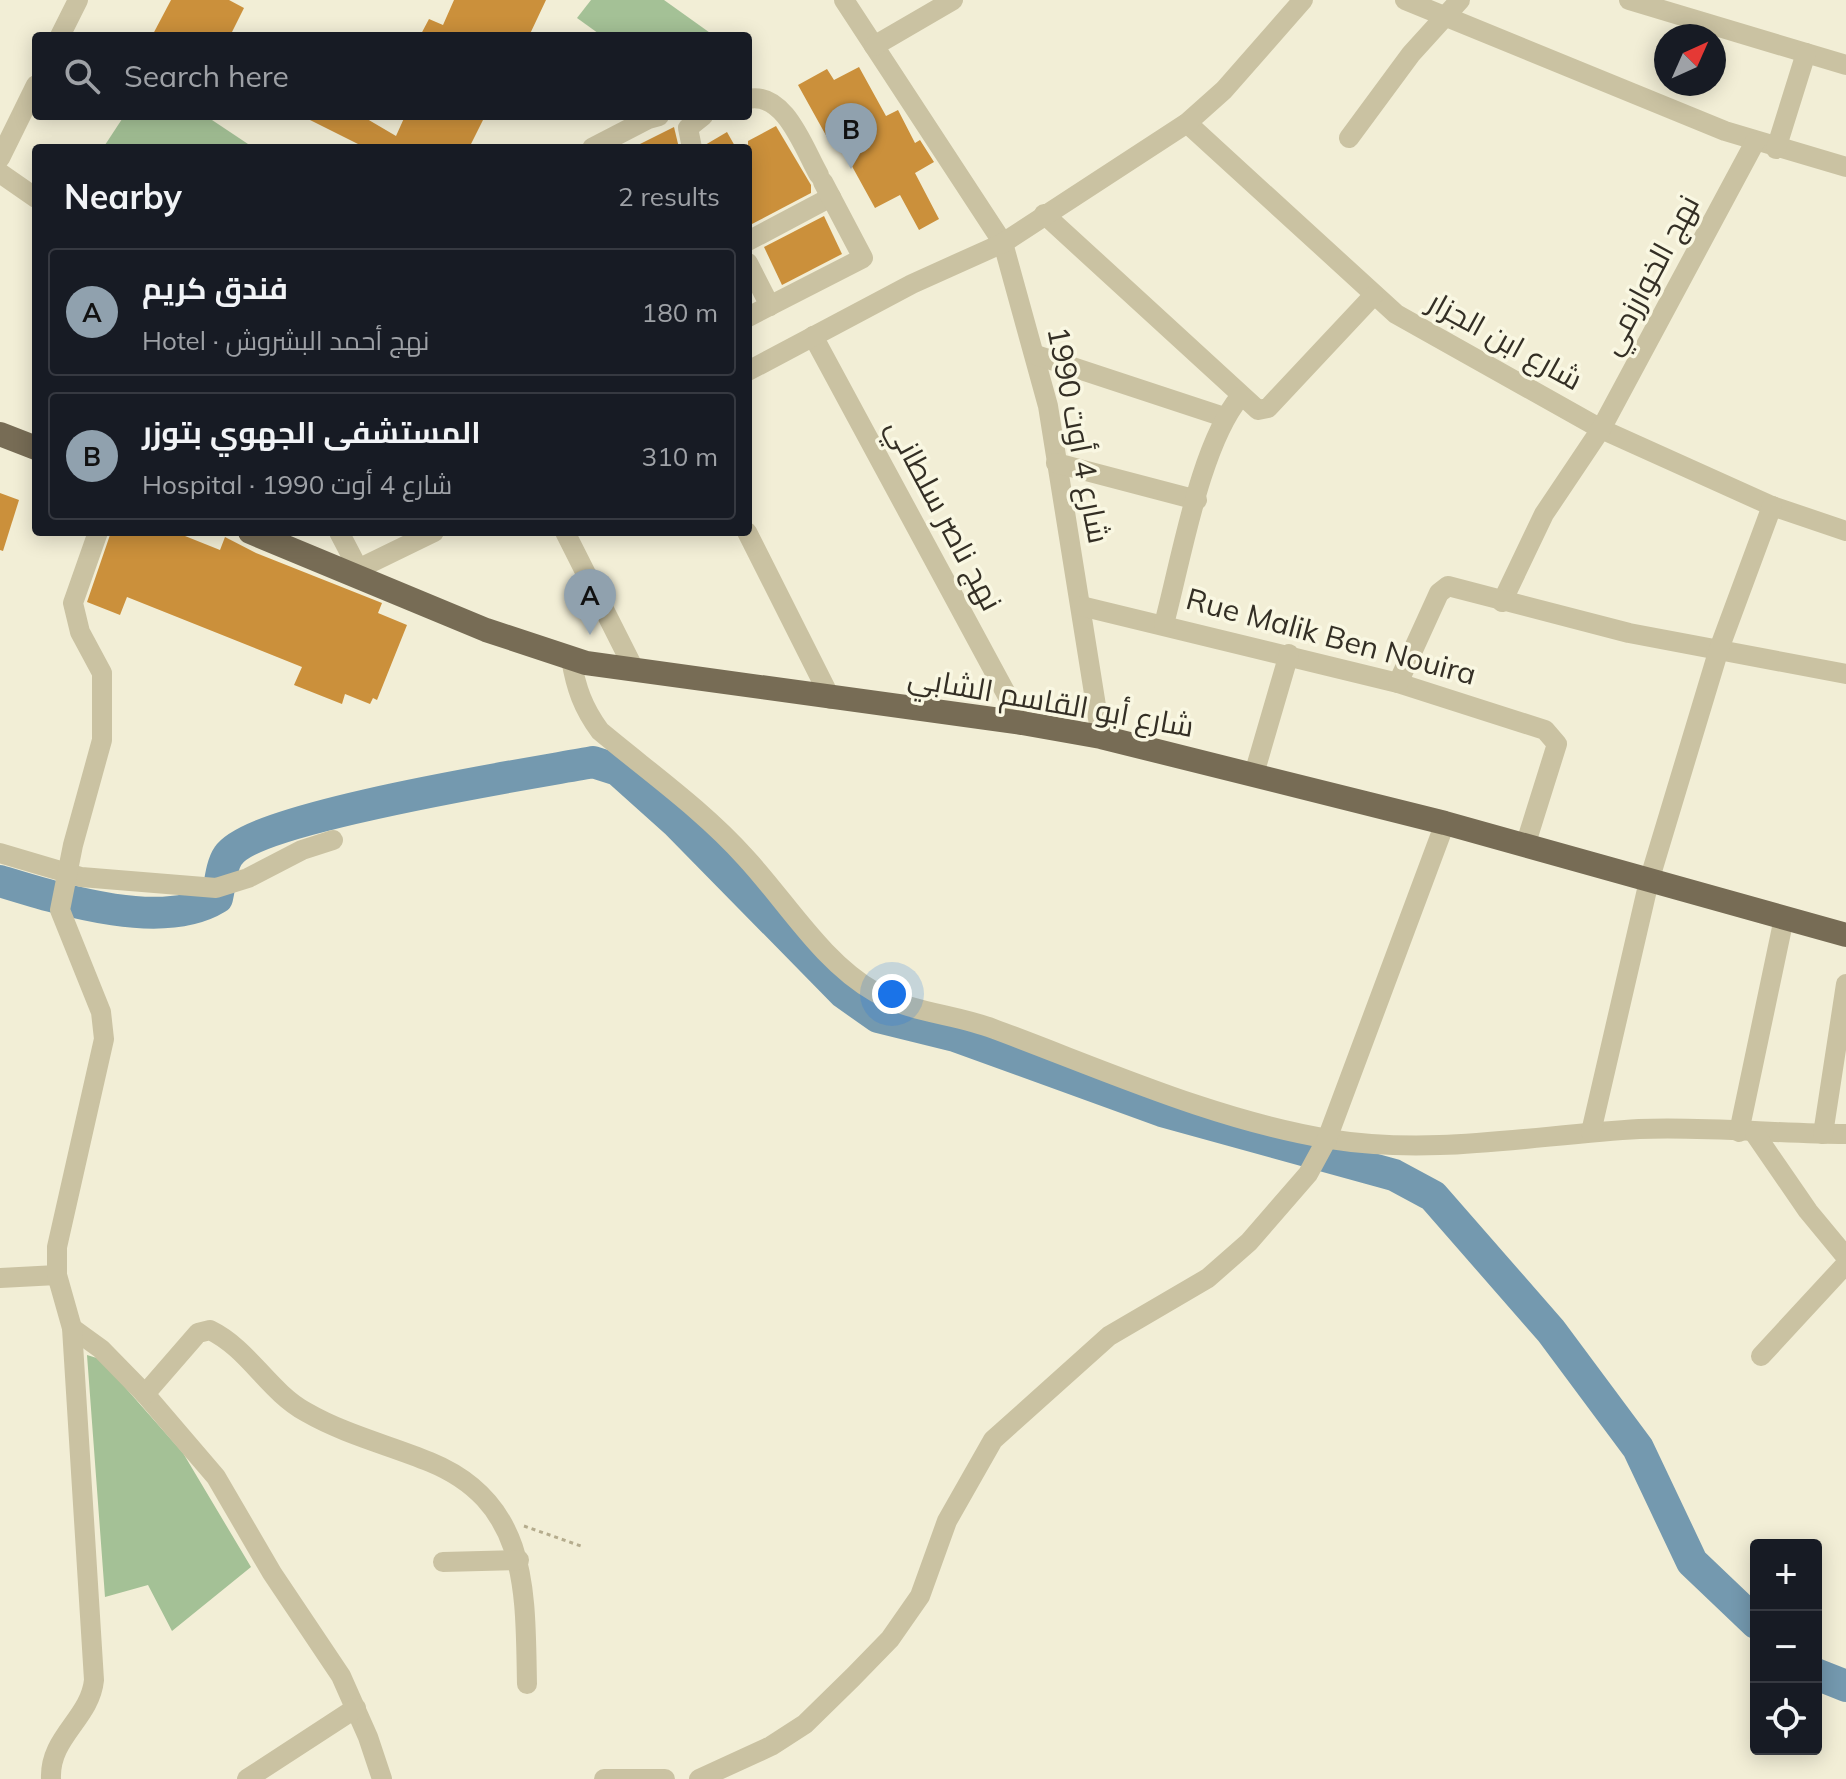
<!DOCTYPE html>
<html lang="en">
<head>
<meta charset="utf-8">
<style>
	:root { --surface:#171b24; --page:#242831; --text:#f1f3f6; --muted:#9ea1a6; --line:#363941; --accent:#90a1ae }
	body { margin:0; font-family:Mulish,Cairo,sans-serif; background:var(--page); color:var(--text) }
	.controls { position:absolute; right:24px; bottom:24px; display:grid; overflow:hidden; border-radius:8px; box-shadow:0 4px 20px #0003 }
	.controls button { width:72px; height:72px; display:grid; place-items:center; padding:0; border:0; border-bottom:2px solid var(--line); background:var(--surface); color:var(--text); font:40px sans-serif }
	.compass { position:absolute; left:1654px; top:24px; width:72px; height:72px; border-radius:50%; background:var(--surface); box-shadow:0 4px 20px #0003; rotate:45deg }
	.you { position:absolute; left:892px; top:994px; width:28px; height:28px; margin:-20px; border:6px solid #fff; border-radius:50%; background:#1a73e8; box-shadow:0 0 0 12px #1a73e833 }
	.badge { display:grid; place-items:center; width:52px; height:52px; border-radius:50%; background:var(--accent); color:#111; font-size:26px; font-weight:700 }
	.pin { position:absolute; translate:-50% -66px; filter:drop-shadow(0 2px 4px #0008) }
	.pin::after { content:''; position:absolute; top:42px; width:28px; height:24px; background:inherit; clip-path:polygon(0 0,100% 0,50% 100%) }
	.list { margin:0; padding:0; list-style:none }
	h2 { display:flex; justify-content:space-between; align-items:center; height:104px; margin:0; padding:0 32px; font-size:34px }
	h2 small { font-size:26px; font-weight:400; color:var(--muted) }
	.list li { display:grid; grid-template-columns:52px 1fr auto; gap:24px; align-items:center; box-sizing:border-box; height:128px; margin:0 16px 16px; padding:0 16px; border:2px solid var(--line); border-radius:8px }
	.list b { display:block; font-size:30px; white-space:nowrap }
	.list p { margin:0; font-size:26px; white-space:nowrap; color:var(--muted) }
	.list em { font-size:26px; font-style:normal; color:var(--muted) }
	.icon { flex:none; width:44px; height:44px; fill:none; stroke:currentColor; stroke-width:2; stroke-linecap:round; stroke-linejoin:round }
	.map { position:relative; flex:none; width:1846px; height:1779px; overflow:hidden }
	.search { position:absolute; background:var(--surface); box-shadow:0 4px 20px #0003; left:32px; top:32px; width:720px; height:88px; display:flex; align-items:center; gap:20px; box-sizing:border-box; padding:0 28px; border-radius:8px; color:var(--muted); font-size:30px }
	.panel { position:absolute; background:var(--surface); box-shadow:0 4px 20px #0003; left:32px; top:144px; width:720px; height:392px; border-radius:8px }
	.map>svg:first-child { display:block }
</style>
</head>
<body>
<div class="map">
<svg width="1846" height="1779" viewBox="0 0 1846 1779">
	<rect width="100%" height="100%" fill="#f2eed6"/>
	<!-- green -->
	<g fill="#a4c196">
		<path d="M591,0h73l49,35 -111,1 -25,-18z"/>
		<path d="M124,116h82l48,32h-151z"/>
		<path d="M87,1355l13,4 83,94 68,114 -79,64 -24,-46 -43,12z"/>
	</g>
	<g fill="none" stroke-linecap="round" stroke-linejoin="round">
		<!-- river -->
		<g stroke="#7499af" stroke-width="32">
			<path d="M0,881c59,18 162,51 217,17 3,-12 4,-32 11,-42 26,-40 306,-83 365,-94l25,8 58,52 168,171 34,24 77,19 207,75 232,64 39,21 118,135 87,117 54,114 64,61"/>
			<path d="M1816,1674l30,12"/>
		</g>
	</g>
	<!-- building -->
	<g fill="#cb903b">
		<path d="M171,0h58l15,8 -14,28h-78z"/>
		<path d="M454,0h92l-17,36h-109l9,-17 14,6z"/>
		<path d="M859,67l27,49 12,-6 17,33 5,-3 14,22 -19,11 24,46 -20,11 -19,-35 -25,13 -27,-49 19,-10 -13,-24 -26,14 -30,-54 29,-16 7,11z"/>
		<path d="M302,116h60l34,20 9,-20h80l-16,32h-103z"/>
		<path d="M776,126l35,59v8l-59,31 -4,-7v-76z"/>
		<path d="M674,127l5,21h-47z"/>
		<path d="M727,132l9,16h-31v-3z"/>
		<path d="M824,216l18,38 -60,31 -18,-38z"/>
		<path d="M0,493l19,7 -16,51 -3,-1z"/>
		<path d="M111,532h64l45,18 5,-13 31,16 126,50 -4,10 29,12 -30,75 -4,-2 -3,6 -25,-10 -3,10 -48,-19 8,-18 -175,-70 -7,18 -33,-13z"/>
	</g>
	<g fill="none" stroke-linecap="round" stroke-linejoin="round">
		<!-- path -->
		<path stroke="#b5ac8d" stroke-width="3" stroke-dasharray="4 4" stroke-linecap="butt" d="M524,1526l57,20"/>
		<!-- minor -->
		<g stroke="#cac2a2" stroke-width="20">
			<path d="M844,0l159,243 45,163 53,331"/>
			<path d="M1405,0l320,131 121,36"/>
			<path d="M1629,0l217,65"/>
			<path d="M60,36l18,-36"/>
			<path d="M874,46l79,-46"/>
			<path d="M748,99c37,-8 56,50 71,76"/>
			<path d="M1187,123l209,191 205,115 171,77 74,25"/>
			<path d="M1349,138l62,-84 49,-54"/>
			<path d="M592,148l56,-29 11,-3"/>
			<path d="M692,148l-4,-20 15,-12"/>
			<path d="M1776,149l30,-96"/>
			<path d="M0,158l36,-73"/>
			<path d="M0,173l36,25"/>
			<path d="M1044,214l214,196 10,-2 105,-112"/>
			<path d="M748,241l83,-44"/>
			<path d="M748,263l22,43"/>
			<path d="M748,317l115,-59 -40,-76"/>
			<path d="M813,336l209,387"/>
			<path d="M1036,355l188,62"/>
			<path d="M748,371l164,-87 91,-41 184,-120 37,-33 79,-90"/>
			<path d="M1056,463l141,37"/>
			<path d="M339,532l24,46"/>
			<path d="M565,532l69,137"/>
			<path d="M747,532l84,167"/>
			<path d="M358,569l76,-37"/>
			<path d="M1502,602l42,-88 57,-85 154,-287"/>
			<path d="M1081,606l317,77 147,47 12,14 -32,102"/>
			<path d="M1164,624c17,-63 36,-179 76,-227"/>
			<path d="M571,659c5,29 12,49 29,72 49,41 103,79 146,127 40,43 76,104 129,134 36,21 80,22 119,37 108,40 220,91 335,110 105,17 205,-4 310,-10 69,-3 138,5 207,5"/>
			<path d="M1398,683l41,-90 9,-7 181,47 217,41"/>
			<path d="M1254,774l35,-120"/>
			<path d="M0,853l81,24 135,11 32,-10 54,-28 31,-10"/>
			<path d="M1591,1132l58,-251 70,-232 53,-143"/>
			<path d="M1739,1132l45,-214"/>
			<path d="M1755,1134l53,77 38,46"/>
			<path d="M1823,1134l23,-150"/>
			<path d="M0,1278l57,-3"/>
			<path d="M72,1328l29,21 44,45 71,83 56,96 69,103 27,61 14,42"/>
			<path d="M1761,1356l85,-92"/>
			<path d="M145,1394l53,-61 12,-3c39,19 58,61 96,82 40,23 83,33 124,50 100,41 95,131 97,222"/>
			<path d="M443,1562l76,-2"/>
			<path d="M51,1779c-2,-42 39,-60 43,-99l-22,-352 -15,-53v-28l47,-208 -3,-27 -41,-102 13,-65 29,-105v-67l-22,-41 -7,-29 25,-71"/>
			<path d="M247,1779l109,-71"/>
			<path d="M604,1779h61"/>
			<path d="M699,1779l72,-33 34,-22 48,-47 37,-38 30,-43 27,-75 46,-81 116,-104 99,-58 41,-36 59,-68 19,-35 118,-316"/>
		</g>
		<!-- major -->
		<g stroke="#776c55" stroke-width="24">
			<path d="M0,434l36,14"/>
			<path d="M250,532l236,98 100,33 436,60 79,14 344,86 401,112"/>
		</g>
	</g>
	<g text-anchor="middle" stroke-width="7" stroke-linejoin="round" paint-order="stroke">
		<!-- street labels -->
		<g font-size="30" fill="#342f25" stroke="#f9f7e2">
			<text transform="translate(1650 275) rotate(-62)" y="10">نهج الخوارزمي</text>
			<text transform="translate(1505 341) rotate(29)" y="10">شارع ابن الجزار</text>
			<text transform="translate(1078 435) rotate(79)" y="10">شارع 4 أوت 1990</text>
			<text transform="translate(944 515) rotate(62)" y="10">نهج ناصر سلطاني</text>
			<text transform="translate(1331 637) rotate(15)" y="10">Rue Malik Ben Nouira</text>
			<text transform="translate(1051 702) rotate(10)" y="10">شارع أبو القاسم الشابي</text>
		</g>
	</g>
</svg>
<div class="controls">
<button>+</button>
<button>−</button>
<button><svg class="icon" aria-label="locate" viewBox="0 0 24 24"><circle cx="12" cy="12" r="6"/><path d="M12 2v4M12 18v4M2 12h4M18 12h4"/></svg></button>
</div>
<svg class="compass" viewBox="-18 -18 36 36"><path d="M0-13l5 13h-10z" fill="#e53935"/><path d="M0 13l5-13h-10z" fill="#9ea1a6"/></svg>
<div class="you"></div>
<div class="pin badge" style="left:590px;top:635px">A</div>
<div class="pin badge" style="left:851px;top:169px">B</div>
<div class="search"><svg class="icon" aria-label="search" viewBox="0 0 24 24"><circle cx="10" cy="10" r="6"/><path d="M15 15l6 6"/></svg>Search here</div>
<section class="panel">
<h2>Nearby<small>2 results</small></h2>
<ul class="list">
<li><span class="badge">A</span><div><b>فندق كريم</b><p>Hotel · نهج أحمد البشروش</p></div><em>180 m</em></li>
<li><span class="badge">B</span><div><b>المستشفى الجهوي بتوزر</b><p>Hospital · شارع 4 أوت 1990</p></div><em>310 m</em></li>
</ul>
</section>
</div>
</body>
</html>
